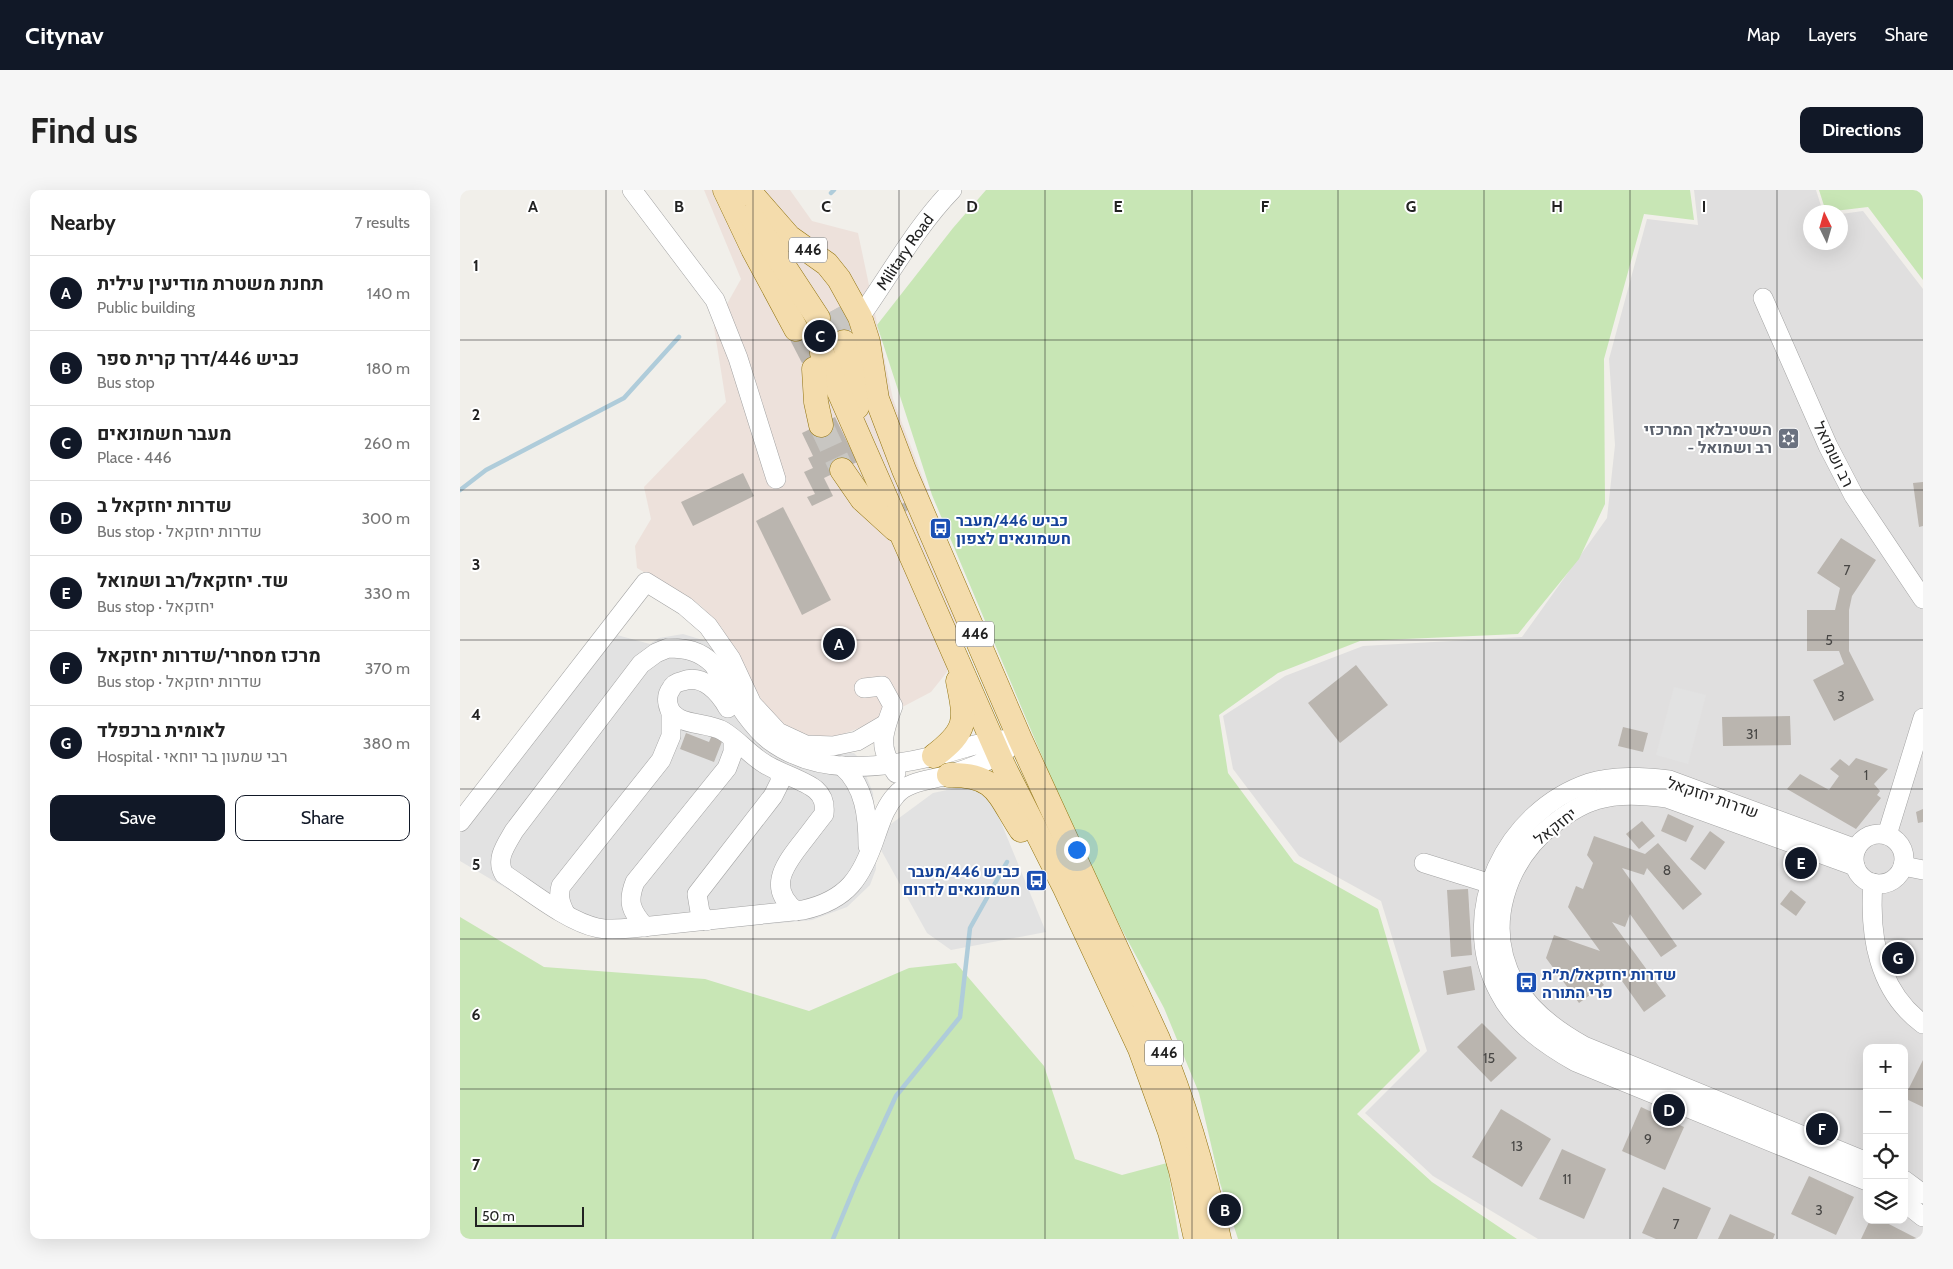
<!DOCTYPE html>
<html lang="en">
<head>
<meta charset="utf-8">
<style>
	:root { --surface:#fff; --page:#f6f6f6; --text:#222; --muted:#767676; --line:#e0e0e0; --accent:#111827 }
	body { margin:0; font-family:Cabin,Heebo,sans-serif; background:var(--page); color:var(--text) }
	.controls { position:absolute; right:15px; bottom:15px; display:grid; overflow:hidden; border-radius:10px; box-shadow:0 5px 20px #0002 }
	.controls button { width:45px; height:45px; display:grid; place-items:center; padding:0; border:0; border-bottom:1px solid var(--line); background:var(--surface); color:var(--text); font:25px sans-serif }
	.compass { position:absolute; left:1343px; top:15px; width:45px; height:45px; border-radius:50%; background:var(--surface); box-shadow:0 5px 20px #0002; rotate:355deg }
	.scale { position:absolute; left:15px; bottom:12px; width:109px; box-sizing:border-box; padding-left:5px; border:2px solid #222; border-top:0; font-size:14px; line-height:18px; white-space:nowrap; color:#222; -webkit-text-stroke:4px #fff; paint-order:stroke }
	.you { position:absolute; left:616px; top:659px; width:18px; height:18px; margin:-12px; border:4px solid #fff; border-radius:50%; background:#1a73e8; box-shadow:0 0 0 8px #1a73e833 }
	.badge { display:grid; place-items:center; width:32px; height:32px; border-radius:50%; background:var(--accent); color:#fff; font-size:16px; font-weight:700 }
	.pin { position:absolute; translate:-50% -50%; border:2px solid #fff; box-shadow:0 1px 5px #0006 }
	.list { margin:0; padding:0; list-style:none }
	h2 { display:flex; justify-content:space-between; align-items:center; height:65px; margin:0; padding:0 20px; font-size:21px }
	h2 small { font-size:16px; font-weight:400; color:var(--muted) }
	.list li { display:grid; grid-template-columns:32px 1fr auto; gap:15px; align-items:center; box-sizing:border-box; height:75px; padding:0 20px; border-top:1px solid var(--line) }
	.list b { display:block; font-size:19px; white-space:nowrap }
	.list p { margin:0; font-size:16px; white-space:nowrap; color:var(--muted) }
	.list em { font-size:16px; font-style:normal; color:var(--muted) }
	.actions { display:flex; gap:10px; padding:15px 20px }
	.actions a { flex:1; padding:11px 0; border:1px solid var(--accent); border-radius:10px; text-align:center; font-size:18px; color:var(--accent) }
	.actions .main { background:var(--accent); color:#fff }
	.icon { flex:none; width:28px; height:28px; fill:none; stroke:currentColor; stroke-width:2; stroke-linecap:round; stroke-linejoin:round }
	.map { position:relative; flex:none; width:1463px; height:1049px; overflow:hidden; border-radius:10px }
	header { display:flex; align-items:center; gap:30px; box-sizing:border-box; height:70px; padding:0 25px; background:var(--accent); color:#fff }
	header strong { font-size:24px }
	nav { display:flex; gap:28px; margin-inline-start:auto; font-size:18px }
	.intro { display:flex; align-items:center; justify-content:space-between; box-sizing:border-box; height:120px; padding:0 30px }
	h1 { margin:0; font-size:35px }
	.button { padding:12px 22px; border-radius:10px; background:var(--accent); color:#fff; font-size:18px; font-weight:700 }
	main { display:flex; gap:30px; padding:0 30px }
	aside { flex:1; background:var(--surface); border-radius:10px; box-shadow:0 5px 20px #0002 }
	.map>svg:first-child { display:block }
</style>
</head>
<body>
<header>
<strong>Citynav</strong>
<nav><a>Map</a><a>Layers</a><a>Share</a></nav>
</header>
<div class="intro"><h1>Find us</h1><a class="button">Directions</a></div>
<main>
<aside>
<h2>Nearby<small>7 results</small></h2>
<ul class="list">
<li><span class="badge">A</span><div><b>תחנת משטרת מודיעין עילית</b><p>Public building</p></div><em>140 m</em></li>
<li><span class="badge">B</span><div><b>כביש 446/דרך קרית ספר</b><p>Bus stop</p></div><em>180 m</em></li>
<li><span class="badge">C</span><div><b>מעבר חשמונאים</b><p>Place · 446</p></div><em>260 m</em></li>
<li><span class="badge">D</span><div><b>שדרות יחזקאל ב</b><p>Bus stop · שדרות יחזקאל</p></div><em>300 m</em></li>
<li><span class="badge">E</span><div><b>שד. יחזקאל/רב ושמואל</b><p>Bus stop · יחזקאל</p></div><em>330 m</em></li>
<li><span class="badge">F</span><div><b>מרכז מסחרי/שדרות יחזקאל</b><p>Bus stop · שדרות יחזקאל</p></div><em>370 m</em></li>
<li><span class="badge">G</span><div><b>לאומית ברכפלד</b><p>Hospital · רבי שמעון בר יוחאי</p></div><em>380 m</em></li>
</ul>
<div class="actions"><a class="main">Save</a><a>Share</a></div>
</aside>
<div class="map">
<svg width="1463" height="1049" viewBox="0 0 1463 1049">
	<rect width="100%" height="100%" fill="#f1efea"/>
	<!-- residential -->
	<path fill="#e0dfdf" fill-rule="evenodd" d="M1234,0h122l7,22h-13v30h30l1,-28 22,-3 60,78v950h-385l-105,-63 -68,-63 62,-62 -46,-150 -82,-45 -66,-87 -10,-53 62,-40 78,-30 159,-9 85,-119 8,-73 -6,-86 38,-140 51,6zM1407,858h37v172h-37z"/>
	<!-- military -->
	<path fill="#ede1db" d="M244,0h86l22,31 46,12 35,166 64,170 30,67 -40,17v19l-16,20 -61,32 -43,16 -27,-5 -26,-16 -27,-42 -25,-49 -22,-23 -63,-37 -2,-22 16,-27 -7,-32 82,-85 -12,-75 27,-48z"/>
	<!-- grass -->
	<g fill="#c8e6b5">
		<path d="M526,0h704l4,30 -50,-6 -40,145 1,145 -26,55 -61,75 -158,7 -82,32 -59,42 9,58 66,89 84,47 42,142 -63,63 75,68 85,57h-279l-18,-56 -21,-90 -35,-85 -44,-82 -52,-108 -136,-323 -55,-170 76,-97z"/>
		<path d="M1359,0h104v90l-55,-73 -42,5z"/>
		<path d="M0,727l84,50 161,12 104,32 100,-43 47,-5 88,103 31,93 47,16 45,-12 12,76h-719z"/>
	</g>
	<!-- parking -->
	<g fill="#e2e2e2">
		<path d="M223,444l23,7 13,17 25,42 78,54 32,-1 5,5 14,35 3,42 57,-42 33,-7 25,12 55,134 -95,18 -24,-17 -51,-92v28l-6,16 -23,22 -35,13 -188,18 -52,-11 -112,-66v-28l157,-198 33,9 9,-6z"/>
		<path d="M1214,497l32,8 -18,69 -32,-9z"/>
	</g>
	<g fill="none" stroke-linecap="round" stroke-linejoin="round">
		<!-- stream -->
		<g stroke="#afccda" stroke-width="4.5">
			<path d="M371,3l3,-3"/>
			<path d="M0,300l26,-20 138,-72 55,-61"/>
			<path d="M373,1049l24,-58 39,-85 64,-79 10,-89 37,-66"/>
		</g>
	</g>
	<!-- building -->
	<g fill="#bab5af">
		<path d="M378,118l15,29 -51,26 -15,-29z"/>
		<path d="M375,227l22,45 -33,16 9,18 -21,10 -5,-9 8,-3 -11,-22 9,-4 -5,-10 5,-2 -11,-23z"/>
		<path d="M283,283l11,23 -61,30 -12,-24z"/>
		<path d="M1463,292v44l-4,1 -6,-44z"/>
		<path d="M446,312l4,7 -7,4 -4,-8z"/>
		<path d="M323,317l48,93 -29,15 -46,-94z"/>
		<path d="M1381,348l35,22 -24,36 -3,14v41l25,49 -40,21 -21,-41 31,-16 -5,-13h-32v-41h28l5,-22 -23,-15z"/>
		<path d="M896,475l32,40 -48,38 -32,-40z"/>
		<path d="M1330,526l1,29 -68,1 -1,-29z"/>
		<path d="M1163,537l25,6 -5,19 -25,-6z"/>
		<path d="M226,543l23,9 3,-7 11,4 -9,23 -34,-13z"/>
		<path d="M1396,568l32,11 -14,15 6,7 -3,4 4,3 -25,31 -69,-40 13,-15 29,16 10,-14 -9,-7 10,-10 9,7z"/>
		<path d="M1463,619v13l-5,1 -2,-11z"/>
		<path d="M1208,624l26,12 -8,16 -25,-11z"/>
		<path d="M1182,631l13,15 -16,13 -13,-15z"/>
		<path d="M1250,641l15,11 -20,28 -15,-11z"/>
		<path d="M1134,646l51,18 13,-11 44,51 -19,16 -36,-42 -3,7 -22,-7 55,78 -16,11 -31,-43 -5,13 -13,-5 54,74 -22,16 -27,-38 -3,8 -18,-7 8,10 -25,18 -33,-45 8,-23 46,16 -32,-44 8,-21 7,3 10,-26 -6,-8z"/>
		<path d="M1008,699l4,66 -21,2 -4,-67z"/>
		<path d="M1331,700l15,12 -10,14 -16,-12z"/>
		<path d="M1011,776l4,24 -28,5 -4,-24z"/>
		<path d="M1022,833l35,35 -26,24 -34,-35z"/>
		<path d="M1463,870v47l-19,-9z"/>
		<path d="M1181,917l43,20 -19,43 -43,-19z"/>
		<path d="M1041,919l50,30 -29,48 -50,-30z"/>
		<path d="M1102,959l44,20 -22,50 -45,-20z"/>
		<path d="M1349,986l45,21 -18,38 -45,-21z"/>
		<path d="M1203,997l48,21 -14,31h-41l-14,-6z"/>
		<path d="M1270,1024l45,20 -2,5h-55z"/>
		<path d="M1410,1030h11l37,19h-57z"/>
	</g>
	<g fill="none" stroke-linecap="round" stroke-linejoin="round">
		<!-- major-tunnel -->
		<g stroke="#c8c6c2" stroke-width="24" stroke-dasharray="24 12" stroke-linecap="butt">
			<path d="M370,122l9,16 5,14"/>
			<path d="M347,133l15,30"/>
			<path d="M361,235l21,45"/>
		</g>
		<defs>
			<g id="minor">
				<path d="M172,0l83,110 23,58 38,121"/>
				<path d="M1303,108l65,148 26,50 69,103"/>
				<path id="s1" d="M400,127c30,-42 56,-90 92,-127"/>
				<path d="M208,458c18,0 32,3 45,16 16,24 34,59 56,76 48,36 111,29 165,16 20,-4 39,-12 59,-15 9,-2 18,-1 27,-2 -7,5 -14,12 -22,16 -15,8 -33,15 -50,20 -16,5 -41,6 -52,20 -11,12 -15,26 -20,40 -14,42 -28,65 -73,75l-171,18c-11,1 -23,2 -34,0 -30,-6 -68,-37 -94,-54 -9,-15 2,-29 10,-43l127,-167 15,-11z"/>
				<path d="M404,498l18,-2 11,20c-10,27 -16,41 3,67"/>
				<path d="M268,518c-9,-16 -25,-34 -45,-27 -5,1 -10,3 -12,8 -3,4 -4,10 -3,15 4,23 38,17 55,27 15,9 27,24 42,33 14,9 41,17 51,26 8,7 9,15 8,24 -8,10 -16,21 -24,31 -17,22 -32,44 -4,66"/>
				<path d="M382,576c23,20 26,51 26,80"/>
				<path d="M0,632l186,-240 39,24 23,20 23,33 21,45 26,28 28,13 27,1 24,-5 29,-17"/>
				<circle cx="1419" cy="669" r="25"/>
				<path d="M1427,645l36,-117"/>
				<path d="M1396,659l-187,-69c-26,-3 -55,-5 -80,3 -83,28 -133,129 -90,209 16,32 47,53 77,70l291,119"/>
				<path d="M964,673l77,24"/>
				<path d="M1395,676l-188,-68c-23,-3 -48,-5 -71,2 -15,4 -28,13 -40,22 -50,38 -73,104 -41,162 15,28 42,47 69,62l283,116"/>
				<path d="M1443,676l20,4"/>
				<path d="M1413,693c-4,52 5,108 50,141"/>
				<path d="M105,723c-5,-10 -7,-17 -4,-27l100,-126 10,-24v-24"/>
				<path d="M246,731l-6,-9 -3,-18 76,-98 7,-14v-9"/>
				<path d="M185,737c-14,-16 -18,-25 -10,-45l92,-114 6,-16v-12"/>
				<path d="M1444,990l19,14"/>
				<path d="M1444,1012l19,15"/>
			</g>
			<g id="major">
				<path d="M265,0l28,59 43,80"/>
				<path d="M288,0l41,47 38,27 12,15 21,38 8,25 9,57 27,71 116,269 138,300c27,65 46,131 61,200"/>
				<path d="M291,26l67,102"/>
				<path d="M384,152l8,30 5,35"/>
				<path d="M362,163l182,414 60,119 76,163 30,83 11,39 15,68"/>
				<path d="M354,179l2,33 5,23"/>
				<path d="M382,280l20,29 33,30"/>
				<path d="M474,566c34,-26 32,-35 24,-75"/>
				<path d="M489,585c48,-1 49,20 72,55"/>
			</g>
		</defs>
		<!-- minor casing -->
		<use href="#minor" stroke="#a3a3a3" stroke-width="20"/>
		<!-- major casing -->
		<use href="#major" stroke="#91730e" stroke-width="25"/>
		<!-- minor -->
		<use href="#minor" stroke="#fff" stroke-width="19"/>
		<!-- major -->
		<use href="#major" stroke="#f4dcac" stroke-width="24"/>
	</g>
	<!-- grid -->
	<path fill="none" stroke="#222" stroke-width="1" stroke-opacity="0.55" d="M146,0v1049M293,0v1049M439,0v1049M585,0v1049M732,0v1049M878,0v1049M1024,0v1049M1170,0v1049M1317,0v1049M0,150h1463M0,300h1463M0,450h1463M0,599h1463M0,749h1463M0,899h1407M1444,899h19"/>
	<!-- icons -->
	<defs>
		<symbol id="synagogue-square" viewBox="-11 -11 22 22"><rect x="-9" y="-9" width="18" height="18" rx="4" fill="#6b7280" stroke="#fff"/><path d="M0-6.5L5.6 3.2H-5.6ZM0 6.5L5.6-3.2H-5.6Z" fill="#fff"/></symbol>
		<symbol id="bus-square" viewBox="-11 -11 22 22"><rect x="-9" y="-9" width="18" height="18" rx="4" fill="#1a4fb4" stroke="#fff"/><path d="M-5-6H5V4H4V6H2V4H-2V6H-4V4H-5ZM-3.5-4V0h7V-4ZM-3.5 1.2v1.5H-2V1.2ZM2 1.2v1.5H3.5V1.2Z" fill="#fff"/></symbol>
	</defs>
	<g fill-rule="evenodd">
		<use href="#synagogue-square" x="1316" y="236" width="25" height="25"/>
		<use href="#bus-square" x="468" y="326" width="25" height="25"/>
		<use href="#bus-square" x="564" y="678" width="25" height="25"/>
		<use href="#bus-square" x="1054" y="780" width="25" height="25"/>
	</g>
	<g text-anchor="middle" stroke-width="4" stroke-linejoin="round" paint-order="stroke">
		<!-- number labels -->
		<g font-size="14" fill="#484745">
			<text x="1387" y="385">7</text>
			<text x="1369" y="455">5</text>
			<text x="1381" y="511">3</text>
			<text x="1292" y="549">31</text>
			<text x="1406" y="590">1</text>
			<text x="1207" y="685">8</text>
			<text x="1029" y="873">15</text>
			<text x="1188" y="954">9</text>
			<text x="1057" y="961">13</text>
			<text x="1107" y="994">11</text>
			<text x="1359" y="1025">3</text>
			<text x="1216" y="1039">7</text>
		</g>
		<!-- shield labels -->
		<g fill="#fff" stroke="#646464" stroke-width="1">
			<rect x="329" y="47.5" width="38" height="25" rx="4"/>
			<rect x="496" y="431.5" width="38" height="25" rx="4"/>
			<rect x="685" y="850.5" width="38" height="25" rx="4"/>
		</g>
		<g font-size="15" font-weight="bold" fill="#222">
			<text x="348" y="65">446</text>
			<text x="515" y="449">446</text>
			<text x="704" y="868">446</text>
		</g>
		<!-- street labels -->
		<g font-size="16" fill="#222" stroke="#fff">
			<text dy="6" stroke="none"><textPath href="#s1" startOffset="79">Military Road</textPath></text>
			<text transform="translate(1374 264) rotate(64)" y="6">רב ושמואל</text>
			<text transform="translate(1253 607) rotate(19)" y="6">שדרות יחזקאל</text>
			<text transform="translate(1095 636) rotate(-38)" y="6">יחזקאל</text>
		</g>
		<!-- worship labels -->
		<g font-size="16" font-weight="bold" fill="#5b616d" stroke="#fff" text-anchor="end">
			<text x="1312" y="245">השטיבלאך המרכזי<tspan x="1312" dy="18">- רב ושמואל</tspan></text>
		</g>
		<!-- transit labels -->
		<g font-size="16" font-weight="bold" fill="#164399" stroke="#fff" text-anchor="start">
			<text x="496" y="336">כביש 446/מעבר<tspan x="496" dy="18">חשמונאים לצפון</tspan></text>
			<text x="560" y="687" text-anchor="end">כביש 446/מעבר<tspan x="560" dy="18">חשמונאים לדרום</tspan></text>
			<text x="1082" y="790">שדרות יחזקאל/ת״ת<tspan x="1082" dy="18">פרי התורה</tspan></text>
		</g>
	</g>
	<g font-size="16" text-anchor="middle" font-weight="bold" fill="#222" stroke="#fff" stroke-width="4" stroke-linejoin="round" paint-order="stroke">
		<text x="73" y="22">A</text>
		<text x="219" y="22">B</text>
		<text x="366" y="22">C</text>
		<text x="512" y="22">D</text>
		<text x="658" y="22">E</text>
		<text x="805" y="22">F</text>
		<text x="951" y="22">G</text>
		<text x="1097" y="22">H</text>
		<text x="1244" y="22">I</text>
		<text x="16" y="81">1</text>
		<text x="16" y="230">2</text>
		<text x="16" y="380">3</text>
		<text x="16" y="530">4</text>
		<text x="16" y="680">5</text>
		<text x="16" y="830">6</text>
		<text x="16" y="980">7</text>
	</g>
</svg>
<div class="controls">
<button>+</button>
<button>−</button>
<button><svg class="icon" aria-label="locate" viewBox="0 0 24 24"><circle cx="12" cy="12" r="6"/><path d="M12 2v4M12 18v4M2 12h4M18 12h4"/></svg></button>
<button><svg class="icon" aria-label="layers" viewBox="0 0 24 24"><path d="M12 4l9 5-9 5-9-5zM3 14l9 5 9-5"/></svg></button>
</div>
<svg class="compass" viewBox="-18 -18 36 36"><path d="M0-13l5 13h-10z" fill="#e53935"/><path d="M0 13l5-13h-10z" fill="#767676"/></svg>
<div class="scale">50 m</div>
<div class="you"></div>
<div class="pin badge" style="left:379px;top:454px">A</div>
<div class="pin badge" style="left:765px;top:1020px">B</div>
<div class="pin badge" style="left:360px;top:146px">C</div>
<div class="pin badge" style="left:1209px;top:920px">D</div>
<div class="pin badge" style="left:1341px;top:673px">E</div>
<div class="pin badge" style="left:1362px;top:939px">F</div>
<div class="pin badge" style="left:1438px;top:768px">G</div>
</div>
</main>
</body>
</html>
